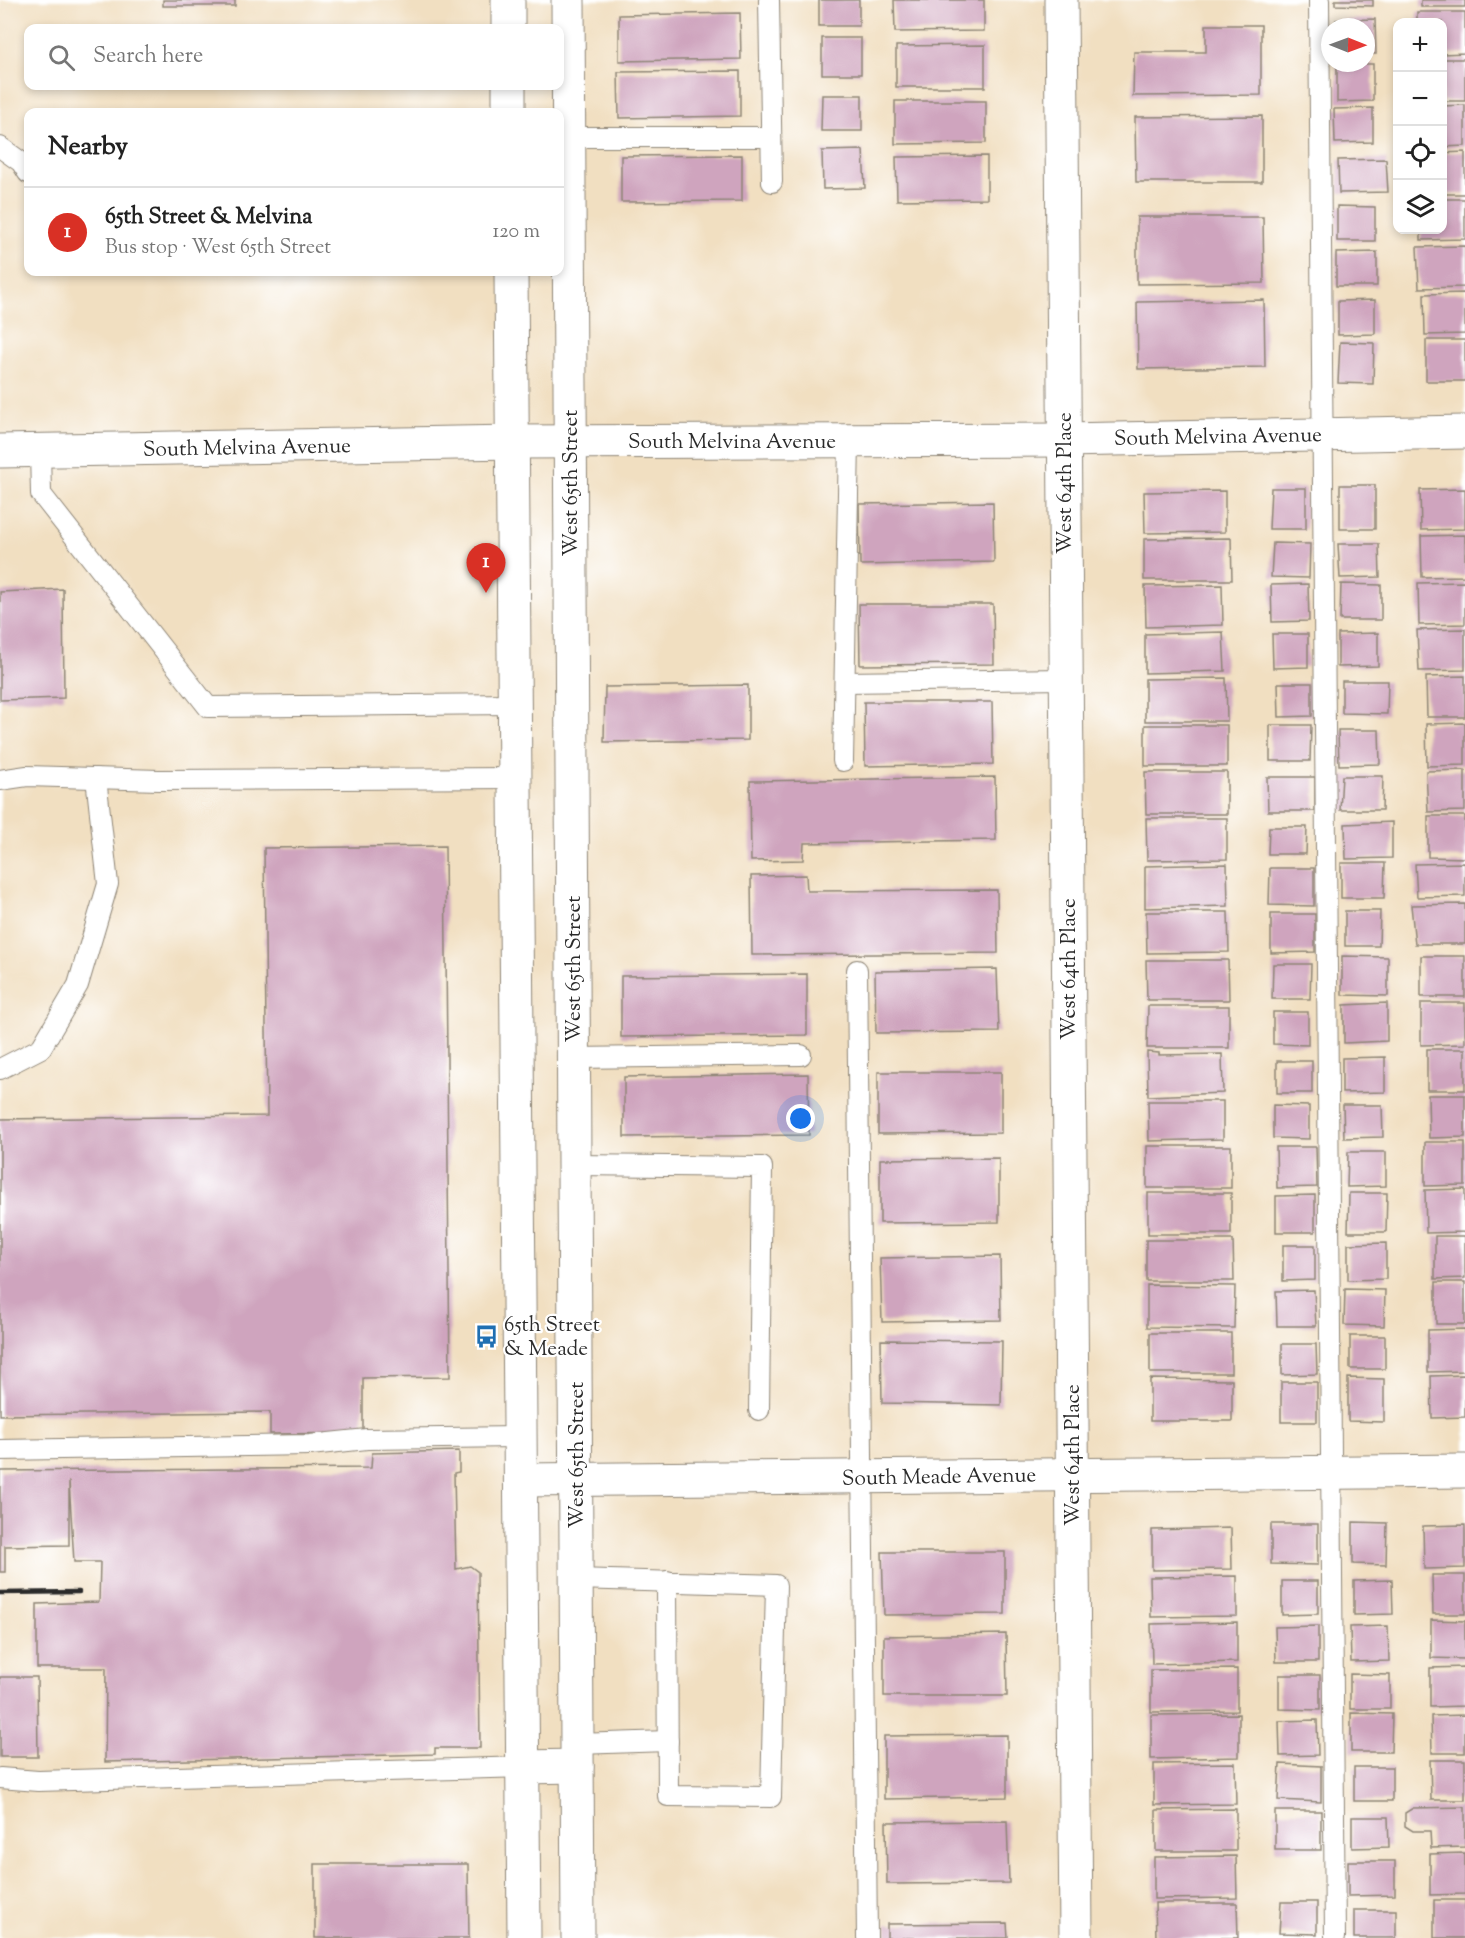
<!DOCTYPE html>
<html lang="en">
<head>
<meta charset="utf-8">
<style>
	:root { --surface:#fff; --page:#f6f6f6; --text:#222; --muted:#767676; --line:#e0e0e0; --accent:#d93025 }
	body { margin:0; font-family:"Sorts Mill Goudy",serif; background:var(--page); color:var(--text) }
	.controls { position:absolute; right:18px; top:18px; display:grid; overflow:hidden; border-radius:12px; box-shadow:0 3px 9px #0003 }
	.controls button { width:54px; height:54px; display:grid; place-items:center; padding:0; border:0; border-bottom:2px solid var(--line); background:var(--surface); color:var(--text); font:30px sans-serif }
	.compass { position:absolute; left:1321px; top:18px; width:54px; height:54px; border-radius:50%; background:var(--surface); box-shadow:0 3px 9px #0003; rotate:91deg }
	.you { position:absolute; left:801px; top:1119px; width:21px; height:21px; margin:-15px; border:4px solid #fff; border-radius:50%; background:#1a73e8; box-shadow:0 0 0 9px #1a73e833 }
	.badge { display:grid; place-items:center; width:39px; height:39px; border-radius:50%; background:var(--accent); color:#fff; font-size:20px; font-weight:700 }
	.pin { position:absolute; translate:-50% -50px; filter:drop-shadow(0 2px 3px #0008) }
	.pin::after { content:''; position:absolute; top:32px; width:21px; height:18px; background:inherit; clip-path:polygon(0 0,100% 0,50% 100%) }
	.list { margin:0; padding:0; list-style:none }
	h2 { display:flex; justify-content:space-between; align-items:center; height:78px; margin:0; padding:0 24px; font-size:26px }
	h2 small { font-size:20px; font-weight:400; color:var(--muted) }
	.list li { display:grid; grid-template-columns:39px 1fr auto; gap:18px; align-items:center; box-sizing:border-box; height:90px; padding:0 24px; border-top:2px solid var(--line) }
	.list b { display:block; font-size:22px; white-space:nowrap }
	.list p { margin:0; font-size:20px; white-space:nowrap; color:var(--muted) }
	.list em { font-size:20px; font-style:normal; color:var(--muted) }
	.icon { flex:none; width:33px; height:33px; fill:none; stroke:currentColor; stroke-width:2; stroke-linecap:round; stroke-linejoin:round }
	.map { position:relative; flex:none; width:1465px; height:1938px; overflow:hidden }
	.search { position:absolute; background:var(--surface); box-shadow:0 3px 9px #0003; left:24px; top:24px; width:540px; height:66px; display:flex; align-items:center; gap:15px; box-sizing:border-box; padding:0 21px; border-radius:12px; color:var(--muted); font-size:22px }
	.panel { position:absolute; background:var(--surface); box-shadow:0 3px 9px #0003; left:24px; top:108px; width:540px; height:168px; border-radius:12px }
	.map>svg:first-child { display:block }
</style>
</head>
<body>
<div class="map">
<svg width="1465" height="1938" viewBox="0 0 1465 1938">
	<rect width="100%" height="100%" fill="#fff"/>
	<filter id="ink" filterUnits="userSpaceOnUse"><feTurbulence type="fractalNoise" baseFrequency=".0167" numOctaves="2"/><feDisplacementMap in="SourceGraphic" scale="12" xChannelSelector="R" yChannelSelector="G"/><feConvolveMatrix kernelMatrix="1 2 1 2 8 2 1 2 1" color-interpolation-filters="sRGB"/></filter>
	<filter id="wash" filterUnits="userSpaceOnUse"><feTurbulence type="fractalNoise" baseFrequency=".008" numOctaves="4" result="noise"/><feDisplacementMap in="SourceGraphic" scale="24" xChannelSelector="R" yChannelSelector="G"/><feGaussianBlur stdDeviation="1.35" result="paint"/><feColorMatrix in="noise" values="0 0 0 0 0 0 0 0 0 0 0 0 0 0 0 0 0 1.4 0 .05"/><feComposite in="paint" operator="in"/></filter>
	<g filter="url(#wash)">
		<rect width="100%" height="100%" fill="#f1dfc1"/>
		<g id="blocks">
			<!-- building -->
			<g fill="#cfa4be">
				<rect x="163" y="0" width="72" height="6"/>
				<rect x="819" y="0" width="40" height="26"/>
				<path d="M894,0h90v31l-89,1z"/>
				<path d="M1335,0h38v6l-38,-1z"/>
				<rect x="1421" y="0" width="44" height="7"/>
				<path d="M1417,12h48v41l-23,1v-32h-25z"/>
				<path d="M740,13l1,46 -122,2v-46z"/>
				<path d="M1375,19l1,35h-10v-27h-30v-7z"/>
				<path d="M1206,25h55v70l-128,1 1,-44h72z"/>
				<rect x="822" y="38" width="39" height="36"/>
				<path d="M985,45v42h-89v-41z"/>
				<rect x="1442" y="59" width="23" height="42"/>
				<path d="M1337,64h36v37l-36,1z"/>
				<path d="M740,71v45l-121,2 -1,-46z"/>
				<path d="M822,95h40v36h-41z"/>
				<path d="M895,101h91v42l-91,1z"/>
				<path d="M1465,105v41l-23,1v-41z"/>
				<path d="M1373,108v34l-38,1 -1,-34z"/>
				<path d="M1262,116v66h-126l-1,-65z"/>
				<path d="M863,150l2,38 -42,1 -1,-38z"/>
				<path d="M1465,152v42h-23v-41z"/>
				<path d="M742,155v46l-121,1v-46z"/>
				<path d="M987,156v43l-90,1 -1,-43z"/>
				<path d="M1386,159l2,33 -49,1 -1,-33z"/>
				<path d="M1442,199h23v40l-44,1v-10h21z"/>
				<path d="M1337,206l38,1v34h-38z"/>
				<path d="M1137,217h126l1,66 -127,1z"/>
				<path d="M1465,246v41l-46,1 -2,-41z"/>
				<path d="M1377,252v34h-41v-33z"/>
				<path d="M1465,293v41l-40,1 -1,-41z"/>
				<path d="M1264,300l1,67 -127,2 -1,-67z"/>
				<path d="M1375,300v34l-37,1v-34z"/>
				<rect x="1426" y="340" width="39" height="41"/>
				<path d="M1340,342l34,1 -1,41 -35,-1z"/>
				<rect x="1340" y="485" width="35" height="44"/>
				<path d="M1271,488h35v41h-37z"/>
				<path d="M1465,489v40l-44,1 -1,-40z"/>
				<path d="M1225,491v41l-80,1 -1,-41z"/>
				<path d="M993,502l1,60 -134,3 -1,-61z"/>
				<path d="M1465,535v41l-43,1 -1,-41z"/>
				<path d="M1231,538l1,42h-88v-41z"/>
				<path d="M1273,543l37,1 -1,34 -38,-1z"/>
				<path d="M1338,544h41l1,33 -40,1z"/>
				<path d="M1465,582v42l-46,1 -1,-42z"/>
				<path d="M1308,584l1,37 -37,1 -1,-37z"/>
				<path d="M1341,584l40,1v35h-41z"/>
				<path d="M1222,585l1,40 -77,2 -1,-41z"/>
				<path d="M63,589l1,109 -64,2v-108z"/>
				<path d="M859,604h134l1,60 -134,1z"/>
				<path d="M1465,629v41l-46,1 -2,-41z"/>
				<path d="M1223,632l2,39 -80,2v-39z"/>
				<path d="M1378,633v33l-40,1v-33z"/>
				<path d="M1272,634h36v33l-35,1z"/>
				<path d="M1465,676v41h-38l-1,-40z"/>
				<path d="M1226,678l1,43h-82v-42z"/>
				<path d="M1342,681h46l-1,33 -45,-1z"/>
				<path d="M1278,683h34v33l-33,1z"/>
				<path d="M748,685v55l-144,2 1,-55z"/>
				<path d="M864,702h128l1,62 -128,2z"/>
				<path d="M1465,723v42l-38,1 -1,-42z"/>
				<rect x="1145" y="725" width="82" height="41"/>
				<path d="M1270,725h41l-1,36h-40z"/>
				<path d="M1338,730h41l1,34 -41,1z"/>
				<path d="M1465,770v41l-37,1 -2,-41z"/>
				<path d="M1145,772h82v42h-81z"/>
				<path d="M1342,776h41l-1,34h-42z"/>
				<path d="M995,777l1,63 -192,3 -1,17 -52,1 -1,-80z"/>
				<path d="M1267,777h48v34h-47z"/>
				<path d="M1428,816h37v42l-37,-1z"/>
				<path d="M1146,818h81v41l-80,1z"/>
				<path d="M1392,822v36l-46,1 -1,-35z"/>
				<path d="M1269,827h38l-1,27h-38z"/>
				<path d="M445,846l5,531 -87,1v55l-93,1v-22l-270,3v-296l267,-3 -3,-268z"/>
				<path d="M1341,863h44l-1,35h-43z"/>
				<path d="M1465,863v33l-48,1 -2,-33z"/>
				<path d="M1227,864l1,42 -83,2v-42z"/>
				<path d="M1270,868h44v38l-45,-1z"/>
				<path d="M806,875l1,16 190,-1 1,63 -246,2 -1,-79z"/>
				<path d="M1465,904v40h-50l-4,-39z"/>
				<path d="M1345,911h35l-1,35h-34z"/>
				<path d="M1146,912h82l1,40 -82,1z"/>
				<path d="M1271,914h44v38l-44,1z"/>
				<path d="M1342,956l46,1v39l-46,-1z"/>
				<rect x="1421" y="956" width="44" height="41"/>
				<path d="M1146,960h82l1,40h-82z"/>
				<path d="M1273,964h38l-1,35h-38z"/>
				<path d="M997,969l2,63 -123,1 -1,-62z"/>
				<path d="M807,974v61l-186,2v-61z"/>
				<path d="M1387,1003v38l-43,2v-38z"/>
				<path d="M1421,1003h44v41l-44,1z"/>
				<path d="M1148,1006h81v42h-82z"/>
				<path d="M1273,1012h35v33l-35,-1z"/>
				<rect x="1427" y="1049" width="38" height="41"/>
				<path d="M1147,1052l12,1v2l63,-1 1,39 -75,3z"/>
				<path d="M1385,1057v35l-43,1v-35z"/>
				<rect x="1277" y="1061" width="35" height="32"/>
				<path d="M878,1072h123v61l-123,1z"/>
				<path d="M808,1074l1,61 -185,2v-60z"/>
				<path d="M1428,1095h37v42l-36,1z"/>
				<path d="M1148,1101h75v38l-74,2z"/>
				<path d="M1273,1105l36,1v33l-36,-1z"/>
				<path d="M1343,1105h39l1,32 -39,1z"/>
				<path d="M1425,1142h40v43l-40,1z"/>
				<rect x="1147" y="1146" width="84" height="42"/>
				<path d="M1276,1147h40l1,40 -40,1z"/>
				<path d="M1348,1152h38v34l-39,1z"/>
				<path d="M999,1158v64l-119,1v-64z"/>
				<path d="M1465,1189v43l-39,1 -1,-43z"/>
				<rect x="1148" y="1193" width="83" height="41"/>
				<path d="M1349,1193h38l-1,39h-38z"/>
				<path d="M1315,1195v37h-39v-36z"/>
				<path d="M1435,1236h30v42l-30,1z"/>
				<path d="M1146,1240h87l1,41h-88z"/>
				<path d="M1386,1243v36l-38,1v-36z"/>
				<path d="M1283,1245h32v35l-32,1z"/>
				<path d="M1000,1256l1,64 -119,2 -2,-64z"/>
				<rect x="1436" y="1282" width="29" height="42"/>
				<path d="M1147,1285l88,1 -1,42 -87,-1z"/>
				<path d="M1345,1289l40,1 -1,36 -40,-1z"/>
				<path d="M1314,1290l2,36h-39l-1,-35z"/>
				<path d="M1465,1329v42l-37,1v-42z"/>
				<rect x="1150" y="1333" width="81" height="40"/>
				<rect x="1350" y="1336" width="35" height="33"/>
				<path d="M881,1340l121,1 -1,64 -119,-2z"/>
				<path d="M1282,1344h34l1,30 -35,1z"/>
				<path d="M1465,1375v42l-33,1 -1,-42z"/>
				<path d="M1348,1378l36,1v43l-36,-1z"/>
				<path d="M1150,1379l82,1v41h-82z"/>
				<rect x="1281" y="1382" width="36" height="40"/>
				<path d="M459,1451v21l-5,1 2,96 14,-3 8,6 2,176h-45v6l-330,8 1,-94h-69v-64l62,-2 1,-40h-26l-5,-81v64l-64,1v26h-5v-101l371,-3 1,-15z"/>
				<path d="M1353,1522l34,1 -1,42 -33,-1z"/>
				<path d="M1271,1524h47v41l-47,-1z"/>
				<path d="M1465,1525v43l-41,1 -1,-43z"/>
				<path d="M1231,1528l1,41 -80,1v-40z"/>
				<path d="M882,1552h123v62l-121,1z"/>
				<path d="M1432,1575h33v39h-32z"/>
				<path d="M1237,1576v40l-86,1 -1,-40z"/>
				<path d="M1392,1580l1,34 -39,1v-34z"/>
				<path d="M1282,1581h36v33l-36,1z"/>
				<path d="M1431,1620l34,1v38l-34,-1z"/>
				<path d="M1237,1622v40l-85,2 -1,-40z"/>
				<path d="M1318,1626v36h-42l-1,-35z"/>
				<path d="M1388,1626l1,35 -38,1 -1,-35z"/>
				<path d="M1006,1634l1,62h-123v-60z"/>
				<path d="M1465,1667v39l-35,1v-39z"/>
				<path d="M1237,1669v42l-86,1v-42z"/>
				<path d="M1350,1674l40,1v34h-40z"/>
				<path d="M1279,1675h41v35l-41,-1z"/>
				<path d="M0,1677h37l1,80h-38z"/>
				<path d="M1351,1713l41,1 -1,38h-40z"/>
				<path d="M1239,1714v43l-88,2v-44z"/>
				<path d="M1465,1715v38h-33l-1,-37z"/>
				<path d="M1317,1720l1,35 -38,1 -1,-35z"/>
				<path d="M1007,1735v62l-123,2v-63z"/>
				<path d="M1430,1760h35v40h-34z"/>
				<path d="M1235,1763l1,41 -82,1v-41z"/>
				<path d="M1280,1764l41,2v36l-43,-2z"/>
				<rect x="1354" y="1767" width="38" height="34"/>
				<path d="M1465,1807v40l-34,1 -1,-17h-17l-8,-5v-13l8,-5z"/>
				<path d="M1236,1809v42h-80v-41z"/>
				<rect x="1275" y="1811" width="46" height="39"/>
				<path d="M1352,1817h36l1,30 -37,1z"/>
				<path d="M1007,1821l2,62 -122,1 -1,-62z"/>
				<path d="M1465,1853v41l-35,1v-41z"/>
				<path d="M1236,1856l1,42 -83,1v-42z"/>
				<path d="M1348,1861h47v34l-47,1z"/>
				<path d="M315,1864h153l1,74h-154z"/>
				<rect x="1434" y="1900" width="31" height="38"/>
				<path d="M1281,1902h36v32l-38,-1z"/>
				<path d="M1155,1903h82l1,35h-82z"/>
				<rect x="1354" y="1910" width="42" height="28"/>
				<path d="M1007,1923l1,15h-121v-14z"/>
			</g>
		</g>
	</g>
	<g filter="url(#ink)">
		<use href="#blocks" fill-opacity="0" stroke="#8e8576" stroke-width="1.5"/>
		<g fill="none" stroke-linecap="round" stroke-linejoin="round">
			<defs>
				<g id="lane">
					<path d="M769,0l3,182"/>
					<path d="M1319,0l16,1938"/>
					<path d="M568,137h203"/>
					<path d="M0,147l21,15 7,11"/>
					<path d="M40,451l1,43 167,213 307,-3"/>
					<path d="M845,682l221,-3"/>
					<path d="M843,761l6,-320"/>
					<path d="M0,780l27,-4 132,4 356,-2"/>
					<path d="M857,970l10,968"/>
					<path d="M573,1058l228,-3"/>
					<path d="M0,1069l41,-21 37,-63 30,-101 -12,-106"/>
					<path d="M574,1165l188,2 -3,243"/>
					<path d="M0,1450l310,-5 57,-6 154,-2"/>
					<path d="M576,1579l200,6 -5,212 -103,-1 -1,-215"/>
					<path d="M577,1744l91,-3"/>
					<path d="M0,1778l38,3 485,-14"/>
				</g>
				<g id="street">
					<path d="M1061,0l15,1938"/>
					<path d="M0,451l513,-9 551,-2 401,-8"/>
					<path d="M522,1480l943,-9"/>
				</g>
				<g id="secondary">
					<path d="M508,0v28"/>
					<path d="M568,0l10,1938"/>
					<path d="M509,86v26"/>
					<path d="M511,272l13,1666"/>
					<path d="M523,1767l54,-1"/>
				</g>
			</defs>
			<!-- lane casing -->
			<use href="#lane" stroke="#8e8576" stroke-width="22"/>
			<!-- street casing -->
			<use href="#street" stroke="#8e8576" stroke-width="35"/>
			<!-- secondary casing -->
			<use href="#secondary" stroke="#8e8576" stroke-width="35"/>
			<!-- lane -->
			<use href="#lane" stroke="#fff" stroke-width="20"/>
			<!-- street -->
			<use href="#street" stroke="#fff" stroke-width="33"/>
			<!-- secondary -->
			<use href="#secondary" stroke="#fff" stroke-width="33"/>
			<!-- rail -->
			<path stroke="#2b2b2b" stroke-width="4.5" d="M0,1593l79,-1"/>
		</g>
	</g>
	<!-- icons -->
	<defs>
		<symbol id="bus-bare" viewBox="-9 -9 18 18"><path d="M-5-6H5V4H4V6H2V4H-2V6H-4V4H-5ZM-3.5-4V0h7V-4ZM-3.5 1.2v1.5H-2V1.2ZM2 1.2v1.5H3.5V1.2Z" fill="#1f6fb2" stroke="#fff" stroke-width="2.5" paint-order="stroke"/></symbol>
	</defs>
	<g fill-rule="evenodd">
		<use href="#bus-bare" x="470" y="1320" width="33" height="33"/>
	</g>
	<g text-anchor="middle" stroke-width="4.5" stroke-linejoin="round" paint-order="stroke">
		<!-- street labels -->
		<g font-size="21" fill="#2b2b2b" stroke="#fff">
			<text transform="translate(1218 436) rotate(-1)" y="7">South Melvina Avenue</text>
			<text x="732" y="448">South Melvina Avenue</text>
			<text transform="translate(247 447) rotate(-1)" y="7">South Melvina Avenue</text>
			<text transform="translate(570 483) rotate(-90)" y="7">West 65th Street</text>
			<text transform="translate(1064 483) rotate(-90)" y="7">West 64th Place</text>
			<text transform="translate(573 969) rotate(-90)" y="7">West 65th Street</text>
			<text transform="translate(1068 969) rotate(-90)" y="7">West 64th Place</text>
			<text transform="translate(576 1455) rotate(-90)" y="7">West 65th Street</text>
			<text transform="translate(1072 1455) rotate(-90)" y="7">West 64th Place</text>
			<text transform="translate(939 1476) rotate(-1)" y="7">South Meade Avenue</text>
		</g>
		<!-- poi labels -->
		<g font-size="21" fill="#2b2b2b" stroke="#fff" text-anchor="start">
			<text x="504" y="1331">65th Street<tspan x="504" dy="24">&amp; Meade</tspan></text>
		</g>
	</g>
</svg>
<div class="controls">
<button>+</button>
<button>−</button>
<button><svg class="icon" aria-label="locate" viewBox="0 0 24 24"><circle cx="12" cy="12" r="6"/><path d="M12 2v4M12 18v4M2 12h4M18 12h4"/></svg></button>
<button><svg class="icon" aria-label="layers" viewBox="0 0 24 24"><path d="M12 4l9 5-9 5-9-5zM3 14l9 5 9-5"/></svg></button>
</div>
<svg class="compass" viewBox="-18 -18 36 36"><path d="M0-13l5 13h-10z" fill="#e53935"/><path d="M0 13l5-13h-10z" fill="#767676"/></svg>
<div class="you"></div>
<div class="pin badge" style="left:486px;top:593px">1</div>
<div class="search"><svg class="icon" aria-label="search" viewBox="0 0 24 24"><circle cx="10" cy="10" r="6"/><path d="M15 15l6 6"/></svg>Search here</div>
<section class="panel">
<h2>Nearby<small></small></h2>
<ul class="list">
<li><span class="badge">1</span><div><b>65th Street &amp; Melvina</b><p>Bus stop · West 65th Street</p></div><em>120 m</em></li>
</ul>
</section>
</div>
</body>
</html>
